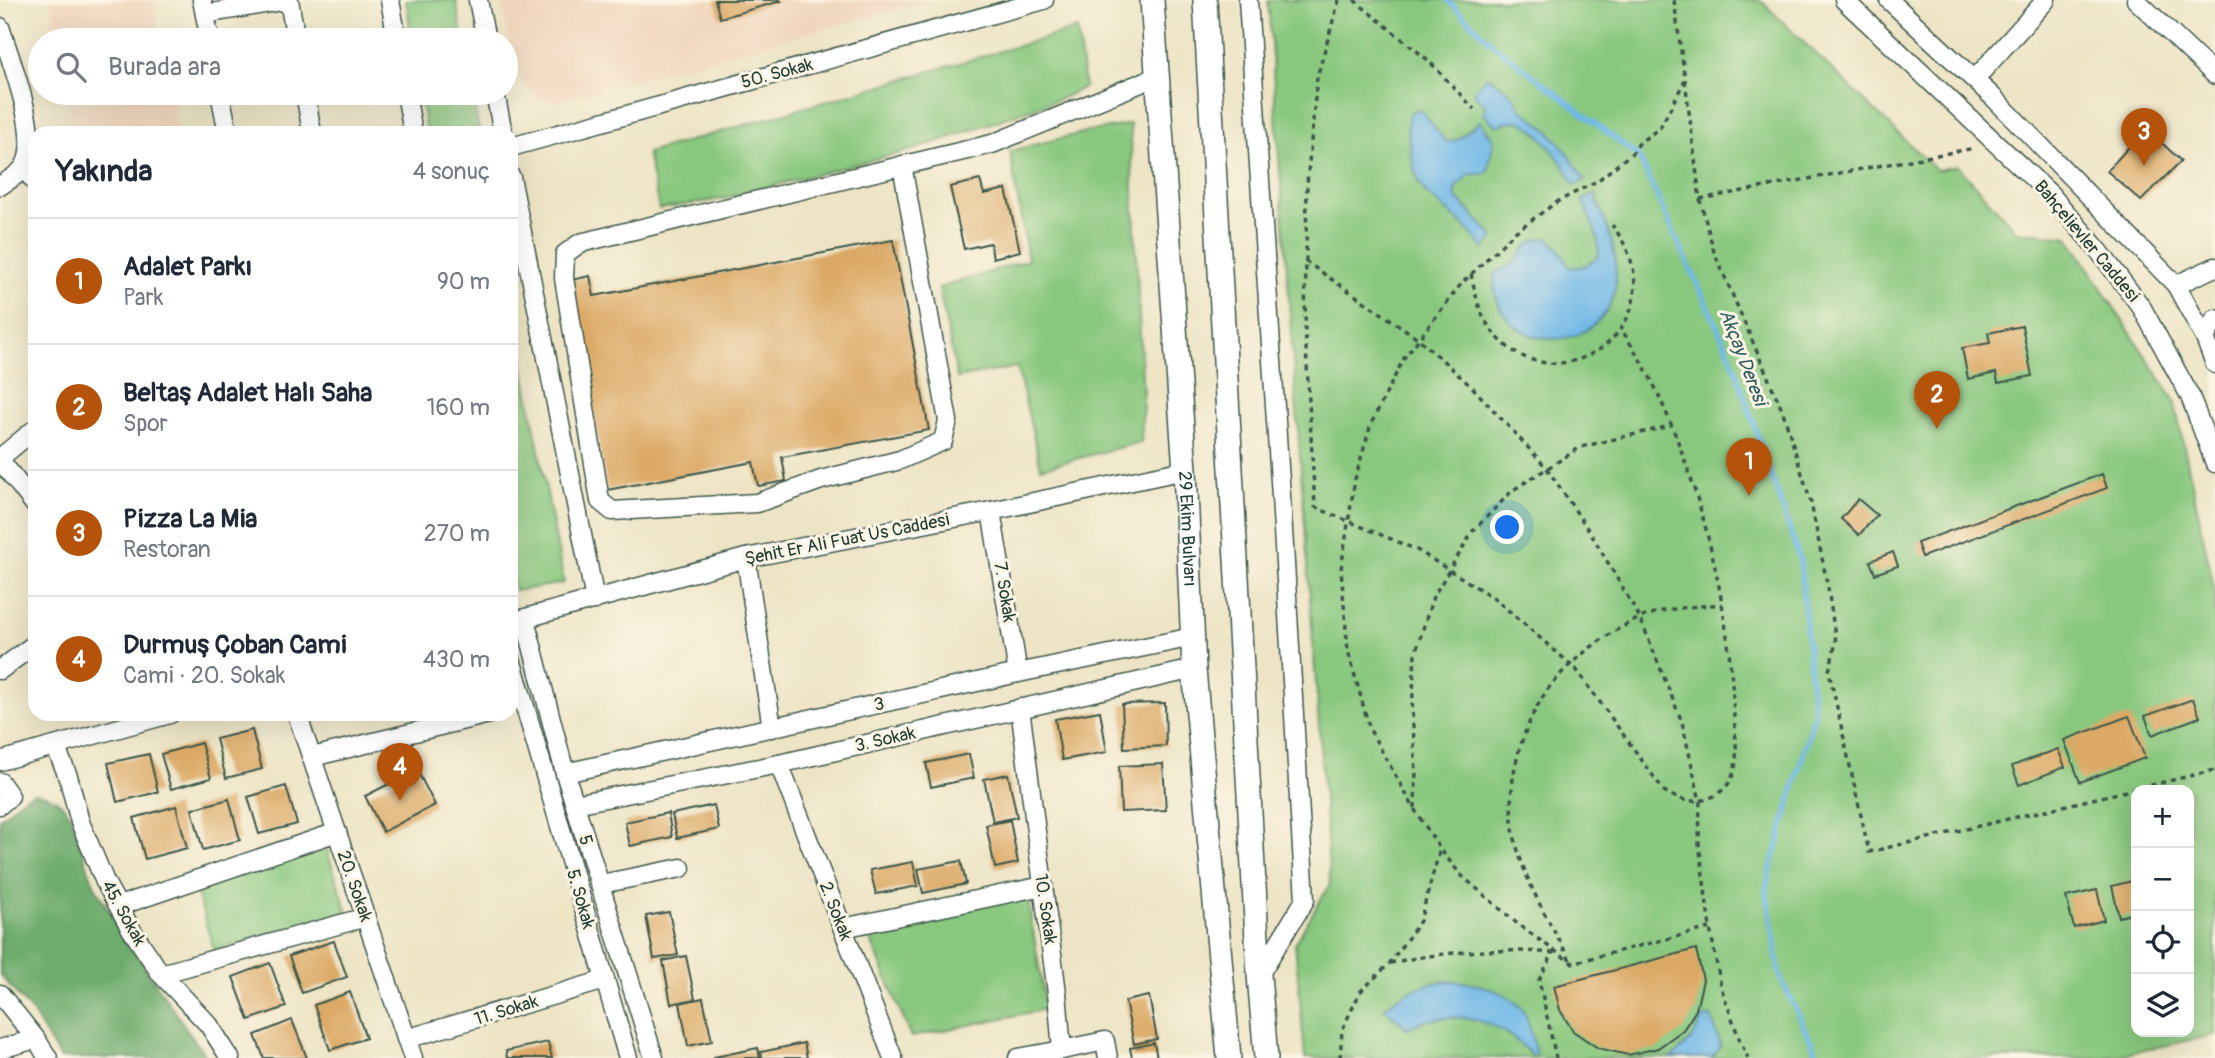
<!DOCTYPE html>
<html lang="tr">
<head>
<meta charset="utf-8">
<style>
	:root { --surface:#fff; --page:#f2f2f3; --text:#1f2937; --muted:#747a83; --line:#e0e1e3; --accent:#b45309 }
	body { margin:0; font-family:Pangolin,sans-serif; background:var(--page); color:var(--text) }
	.controls { position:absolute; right:21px; bottom:21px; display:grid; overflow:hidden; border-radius:14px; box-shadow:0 7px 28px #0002 }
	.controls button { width:63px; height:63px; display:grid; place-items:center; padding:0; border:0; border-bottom:2px solid var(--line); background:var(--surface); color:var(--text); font:35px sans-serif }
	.you { position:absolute; left:1508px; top:528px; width:24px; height:24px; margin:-18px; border:5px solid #fff; border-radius:50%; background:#1a73e8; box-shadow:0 0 0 10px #1a73e833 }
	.badge { display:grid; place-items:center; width:46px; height:46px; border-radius:50%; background:var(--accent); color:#fff; font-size:23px; font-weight:700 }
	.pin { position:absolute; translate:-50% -58px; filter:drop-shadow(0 2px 4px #0008) }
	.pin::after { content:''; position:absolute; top:37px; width:24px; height:21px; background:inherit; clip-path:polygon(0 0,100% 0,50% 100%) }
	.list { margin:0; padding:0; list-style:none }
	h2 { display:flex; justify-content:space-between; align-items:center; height:91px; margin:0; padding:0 28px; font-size:30px }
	h2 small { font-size:23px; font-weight:400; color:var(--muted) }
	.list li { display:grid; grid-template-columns:46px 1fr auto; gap:21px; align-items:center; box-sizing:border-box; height:126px; padding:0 28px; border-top:2px solid var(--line) }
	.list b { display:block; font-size:26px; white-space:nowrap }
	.list p { margin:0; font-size:23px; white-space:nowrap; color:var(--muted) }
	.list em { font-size:23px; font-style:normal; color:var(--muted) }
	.icon { flex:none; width:38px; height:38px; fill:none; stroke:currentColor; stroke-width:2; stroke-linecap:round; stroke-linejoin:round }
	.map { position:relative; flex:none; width:2215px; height:1058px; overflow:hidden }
	.search { position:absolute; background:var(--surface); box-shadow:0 7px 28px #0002; left:28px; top:28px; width:490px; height:77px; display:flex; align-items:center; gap:18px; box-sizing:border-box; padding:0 24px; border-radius:38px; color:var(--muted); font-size:26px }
	.panel { position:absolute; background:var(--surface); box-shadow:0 7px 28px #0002; left:28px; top:126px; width:490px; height:595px; border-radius:21px }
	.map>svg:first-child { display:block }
</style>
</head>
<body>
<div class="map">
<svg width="2215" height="1058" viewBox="0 0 2215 1058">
	<rect width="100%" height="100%" fill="#fcf5e5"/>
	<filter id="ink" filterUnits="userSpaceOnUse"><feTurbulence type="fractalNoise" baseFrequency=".0143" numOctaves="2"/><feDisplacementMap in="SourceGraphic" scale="14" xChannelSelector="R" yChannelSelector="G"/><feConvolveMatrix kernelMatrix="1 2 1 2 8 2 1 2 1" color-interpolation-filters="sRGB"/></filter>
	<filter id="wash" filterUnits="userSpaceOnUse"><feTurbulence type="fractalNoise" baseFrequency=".00686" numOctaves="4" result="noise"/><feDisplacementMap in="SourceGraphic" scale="28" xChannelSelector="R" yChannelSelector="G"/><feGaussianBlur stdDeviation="1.57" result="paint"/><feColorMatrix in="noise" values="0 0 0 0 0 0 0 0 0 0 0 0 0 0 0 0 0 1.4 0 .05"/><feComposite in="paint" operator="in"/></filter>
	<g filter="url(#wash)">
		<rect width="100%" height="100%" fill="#ede4c5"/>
		<!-- built -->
		<g fill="#f0d5bc">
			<path d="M50,0h103l8,40h-104z"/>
			<path d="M502,0h428l-372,101 -19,-2 -17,-18 -9,-19z"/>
			<path d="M67,93h103l8,40h-104z"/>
		</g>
		<!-- green -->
		<g fill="#88c77e" stroke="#548259" stroke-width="2" fill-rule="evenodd">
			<path d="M406,0h50l7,40h-51z"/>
			<path d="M1268,0h492l176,170 22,-4 58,65 52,6 106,163 41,192v443l-109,23h-801l-10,-115 35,-59zM2136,790h53v242h-53z"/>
			<path d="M1077,29l8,58 -25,12 -141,49 -197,51 -63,10 -12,-56z"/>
			<path d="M420,93h52l7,38 -53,2z"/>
			<path d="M1130,124l13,275 -2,43 -100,26 -24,-101 -60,11 -18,-90 89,-28 -18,-109 72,-18z"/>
			<path d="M511,303l53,280 -49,8 -4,-20z"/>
			<path d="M325,845l23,68 -134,37 -18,-60z"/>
			<path d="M1027,895l19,114 -135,28 -44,-106z"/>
		</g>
		<!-- forest -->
		<path fill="#6eac6d" stroke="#467450" stroke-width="2" d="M34,793c13,1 23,5 32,16 13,17 19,60 31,81 33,58 71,113 110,168h-147l-27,-45 -33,-38v-157c13,-9 19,-20 34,-25z"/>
		<!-- water -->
		<g fill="#6fb8e7" stroke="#477a8e" stroke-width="2">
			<path d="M1486,77l5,1 18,14 7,7 4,9 29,23 18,21 18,28 -10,5c-10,-18 -36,-60 -58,-64 -7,-1 -15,3 -21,5l-12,-12 1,-9 -10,-10v-4z"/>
			<path d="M1421,110l25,32 11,-2 23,-19 14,19 -6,30 -5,4h-13l-15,14 1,9 38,40 -10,12 -18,-22 -39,-33 -8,-11 -5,-15 -6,-34v-15l4,-8z"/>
			<path d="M1595,194c9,25 21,51 21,78 3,87 -125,90 -122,3 5,-5 9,-5 15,-9 17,-10 14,-28 39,-28 11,9 16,17 21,29 13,2 20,-2 30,-12l-1,-16 -15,-39z"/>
			<path d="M1446,981c24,0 69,10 80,35 5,12 7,26 10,39h-5c-32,-37 -79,-48 -124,-27l-23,-20c18,-16 38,-24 62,-27z"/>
			<path d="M1711,1016l10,31 -9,11h-41l20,-18 12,-22z"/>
		</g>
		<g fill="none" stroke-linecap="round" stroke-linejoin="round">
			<!-- stream -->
			<path stroke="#6fb8e7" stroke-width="5" d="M1447,0l47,45 145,112 92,200 69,203 14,155 -48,172 14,90 39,81"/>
		</g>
		<g id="blocks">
			<!-- building -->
			<g fill="#dba965">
				<path d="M715,0h65l1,1 -61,17z"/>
				<path d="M2146,128l35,33 -40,40 -34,-30z"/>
				<path d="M980,180l4,14 22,-5 14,62 -27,7 -3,-15 -26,6 -14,-62z"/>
				<path d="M893,240l36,190 -147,27 4,24 -28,5 -5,-24 -146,28 -35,-190 -1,-20 19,-4 4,20z"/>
				<path d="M2022,326l10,50 -34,7 -2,-10 -28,6 -6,-31 28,-5 -2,-10z"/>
				<path d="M2102,474l5,14 -185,69 -5,-14z"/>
				<path d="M1858,499l19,16 -18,20 -18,-16z"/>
				<path d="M1893,552l5,14 -23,8 -5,-13z"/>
				<path d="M2193,699l7,18 -48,18 -7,-19z"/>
				<path d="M1165,703l1,43 -42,2 -2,-44z"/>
				<path d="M1100,711l7,41 -45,8 -7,-41z"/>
				<path d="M2129,716l16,42 -65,24 -16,-42z"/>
				<path d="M252,730l10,39 -36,9 -10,-39z"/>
				<path d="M201,743l10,35 -40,11 -10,-35z"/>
				<path d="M2058,749l7,18 -46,18 -7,-19z"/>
				<path d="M149,754l9,38 -41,10 -9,-39z"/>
				<path d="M969,754l5,24 -43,9 -5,-24z"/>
				<path d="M1163,764l3,46 -45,2 -2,-46z"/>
				<path d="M417,770l18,35 -52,27 -18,-36z"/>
				<path d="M1008,774l9,43 -24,5 -9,-43z"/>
				<path d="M286,786l11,38 -38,10 -11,-37z"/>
				<path d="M229,799l11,41 -37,10 -11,-41z"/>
				<path d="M714,805l5,24 -42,9 -5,-24z"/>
				<path d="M176,806l11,42 -42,11 -11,-41z"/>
				<path d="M668,813l4,24 -42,9 -5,-24z"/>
				<path d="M1010,820l8,43 -23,5 -9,-43z"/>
				<path d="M961,861l5,23 -43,9 -5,-24z"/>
				<path d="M913,862l5,24 -42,8 -6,-24z"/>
				<path d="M2136,880v33l-17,4 -7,-31z"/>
				<path d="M2097,890l7,30 -30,8 -8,-31z"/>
				<path d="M669,912l9,43 -24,4 -8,-43z"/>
				<path d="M334,941l13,36 -45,16 -13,-37z"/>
				<path d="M1696,949l7,31 -7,30 -13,20 -25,18 -30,7 -30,-7 -25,-17 -13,-21 -6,-24z"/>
				<path d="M686,956l9,43 -24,5 -8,-43z"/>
				<path d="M270,963l16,44 -37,13 -16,-43z"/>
				<path d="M350,992l16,46 -36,12 -16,-45z"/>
				<path d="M1149,996l8,43 -23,5 -9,-43z"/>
				<path d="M703,998l9,43 -24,5 -8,-43z"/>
				<path d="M292,1020l15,38h-43l-9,-23z"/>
				<path d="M548,1042l4,16h-45l-1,-7z"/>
				<path d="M804,1043l3,15h-45l-1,-6z"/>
				<path d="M1154,1043l3,15h-25l-2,-10z"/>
				<path d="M758,1048l2,10h-46v-1z"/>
			</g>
		</g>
	</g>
	<g filter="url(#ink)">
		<use href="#blocks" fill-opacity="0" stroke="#3e564a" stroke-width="2"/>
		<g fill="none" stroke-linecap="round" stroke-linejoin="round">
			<defs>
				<g id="minor">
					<path d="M202,0l8,40"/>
					<path d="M289,0l7,40"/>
					<path d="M390,0l7,40"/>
					<path d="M478,0l8,40"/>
					<path d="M1248,0l33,496 24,404 -46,75"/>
					<path d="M1844,0l207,195 48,56 43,57 48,88 25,67"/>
					<path d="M1889,0l106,99 181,186 29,53 10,26"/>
					<path d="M2136,0l79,75"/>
					<path d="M205,14l83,-14"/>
					<path d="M0,27c10,32 41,109 25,138 -4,9 -17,15 -25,21"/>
					<path d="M1975,79l71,-79"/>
					<path d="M220,93l8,40"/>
					<path d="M305,93l7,40"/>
					<path d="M406,93l7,40"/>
					<path d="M495,93l8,40"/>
					<path d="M511,147l533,-147"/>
					<path d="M902,165l46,256 -5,20 -43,19 -79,20 -64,23 -145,8 -12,-10 -36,-223 1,-24 15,-11 412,-99 166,-68"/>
					<path d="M24,168l11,14"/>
					<path d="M511,177l84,423"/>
					<path d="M2176,285l39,-18"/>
					<path d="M2205,338l10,-19"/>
					<path d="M0,458l35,-29"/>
					<path d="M0,460l35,45"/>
					<path d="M991,511l27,162"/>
					<path d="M746,558l26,170"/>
					<path d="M525,619l40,154 89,285"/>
					<path d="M511,622l235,-64 245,-47 194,-41"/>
					<path d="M511,659l117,399"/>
					<path d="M0,670l35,-26"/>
					<path d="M1020,708l37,285 5,57 43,-9 3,17"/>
					<path d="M297,714l116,344"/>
					<path d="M55,746l13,30 12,46 25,60 26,47 30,45 48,51 21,33"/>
					<path d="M312,757l177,-43"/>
					<path d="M0,761l170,-47"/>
					<path d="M779,764l114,294"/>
					<path d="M565,773l453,-100 175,-36"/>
					<path d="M0,782l10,14 -10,9"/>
					<path d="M575,804l204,-40 415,-95"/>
					<path d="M601,884l80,-16"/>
					<path d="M119,906l218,-74"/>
					<path d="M843,928l200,-42"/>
					<path d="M161,974l205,-57"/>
					<path d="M0,994l36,45 12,19"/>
					<path d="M406,1039l199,-59"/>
					<path d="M0,1049l36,-10"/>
					<path d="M1018,1058l44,-8"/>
				</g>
				<g id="major">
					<path id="s1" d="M1152,0l33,470 9,199 35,389"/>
					<path d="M1205,0l54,975 7,83"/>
				</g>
			</defs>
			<!-- minor casing -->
			<use href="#minor" stroke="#3e564a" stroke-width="21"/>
			<!-- major casing -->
			<use href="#major" stroke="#3e564a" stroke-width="26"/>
			<!-- path -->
			<g stroke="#3e564a" stroke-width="3.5" stroke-dasharray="5 5" stroke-linecap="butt">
				<path d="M1339,0l-22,77 -10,107 -2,146 10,177 102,43 77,48 82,71 88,122c15,10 32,14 50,5 31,-16 21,-53 20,-81 -5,-115 -33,-232 -83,-336 -9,-17 -20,-34 -30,-51"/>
				<path d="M1354,0l74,60 46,49"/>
				<path d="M1674,0l11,80 -25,48 -20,14 -8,11 -35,28 -40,21 -42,30 -53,51 -58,75 -33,66 -16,55 -14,90 7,82 22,79 45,80 25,39 21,26 59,51 52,37 138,-35"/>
				<path d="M1685,80l15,119 14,53 69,160 28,91 17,85 8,54 -7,29 40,181 346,-82"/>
				<path d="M1700,199l275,-51"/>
				<path d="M1305,261l114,78 54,49 73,79 47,70 47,81 42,104 18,79 -1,43 11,84 11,59 19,54 8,17"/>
				<path d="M1471,274c4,17 7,36 17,51 60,92 202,2 124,-100"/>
				<path d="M1415,808l1,-37 -4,-60 3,-57 18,-57 40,-66 40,-41 68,-43 89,-21"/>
				<path d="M1570,960c-21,-39 -45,-77 -55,-121 -11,-47 3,-104 29,-144 19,-30 62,-62 94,-76 26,-12 56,-12 84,-15"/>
				<path d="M1390,963c56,-12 106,-15 163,-10l-14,27 17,78"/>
				<path d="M1340,1058l2,-28 18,-38 29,-28 31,-43 20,-72"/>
			</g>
			<!-- minor -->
			<use href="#minor" stroke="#fff" stroke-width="18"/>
			<!-- major -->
			<use href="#major" stroke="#fff" stroke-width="23"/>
		</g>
	</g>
	<g text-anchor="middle" stroke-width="6" stroke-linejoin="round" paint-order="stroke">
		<!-- street labels -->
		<g font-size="18" fill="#1f3d34" stroke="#fcf5e5">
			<text transform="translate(777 73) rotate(-15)" y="6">50. Sokak</text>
			<text transform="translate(2087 241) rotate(50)" y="6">Bahçelievler Caddesi</text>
			<text dy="6" stroke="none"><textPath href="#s1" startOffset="530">29 Ekim Bulvarı</textPath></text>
			<text transform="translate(847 539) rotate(-11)" y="6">Şehit Er Ali Fuat Us Caddesi</text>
			<text transform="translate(1005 592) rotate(81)" y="6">7. Sokak</text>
			<text transform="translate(879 704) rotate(-13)" y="6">3</text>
			<text transform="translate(885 739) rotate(-13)" y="6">3. Sokak</text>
			<text transform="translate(586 840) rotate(72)" y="6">5</text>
			<text transform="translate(355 886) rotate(71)" y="6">20. Sokak</text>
			<text transform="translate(581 899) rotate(74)" y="6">5. Sokak</text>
			<text transform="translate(1046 909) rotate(82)" y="6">10. Sokak</text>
			<text transform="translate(836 911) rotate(69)" y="6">2. Sokak</text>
			<text transform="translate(124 913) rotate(61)" y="6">45. Sokak</text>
			<text transform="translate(506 1010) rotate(-17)" y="6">11. Sokak</text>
		</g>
		<!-- water labels -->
		<g font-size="19" font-style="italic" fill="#335c61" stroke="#fcf5e5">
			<text transform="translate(1744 357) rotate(69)" y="7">Akçay Deresi</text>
		</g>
	</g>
</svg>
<div class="controls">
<button>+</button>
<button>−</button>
<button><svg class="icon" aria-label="locate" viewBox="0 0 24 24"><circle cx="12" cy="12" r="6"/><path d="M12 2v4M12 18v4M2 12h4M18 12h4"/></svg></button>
<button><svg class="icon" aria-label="layers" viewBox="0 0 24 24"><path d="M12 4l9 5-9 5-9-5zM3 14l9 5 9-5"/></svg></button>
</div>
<div class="you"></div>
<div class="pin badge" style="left:1749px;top:496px">1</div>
<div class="pin badge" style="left:1937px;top:429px">2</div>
<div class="pin badge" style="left:2144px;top:166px">3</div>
<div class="pin badge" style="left:400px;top:801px">4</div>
<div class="search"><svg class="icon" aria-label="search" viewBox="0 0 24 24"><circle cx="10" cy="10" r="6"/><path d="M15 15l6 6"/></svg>Burada ara</div>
<section class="panel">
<h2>Yakında<small>4 sonuç</small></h2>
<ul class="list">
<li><span class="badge">1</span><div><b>Adalet Parkı</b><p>Park</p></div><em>90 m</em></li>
<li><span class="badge">2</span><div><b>Beltaş Adalet Halı Saha</b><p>Spor</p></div><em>160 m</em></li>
<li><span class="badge">3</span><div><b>Pizza La Mia</b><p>Restoran</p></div><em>270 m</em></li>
<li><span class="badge">4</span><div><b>Durmuş Çoban Cami</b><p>Cami · 20. Sokak</p></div><em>430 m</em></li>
</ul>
</section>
</div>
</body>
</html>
